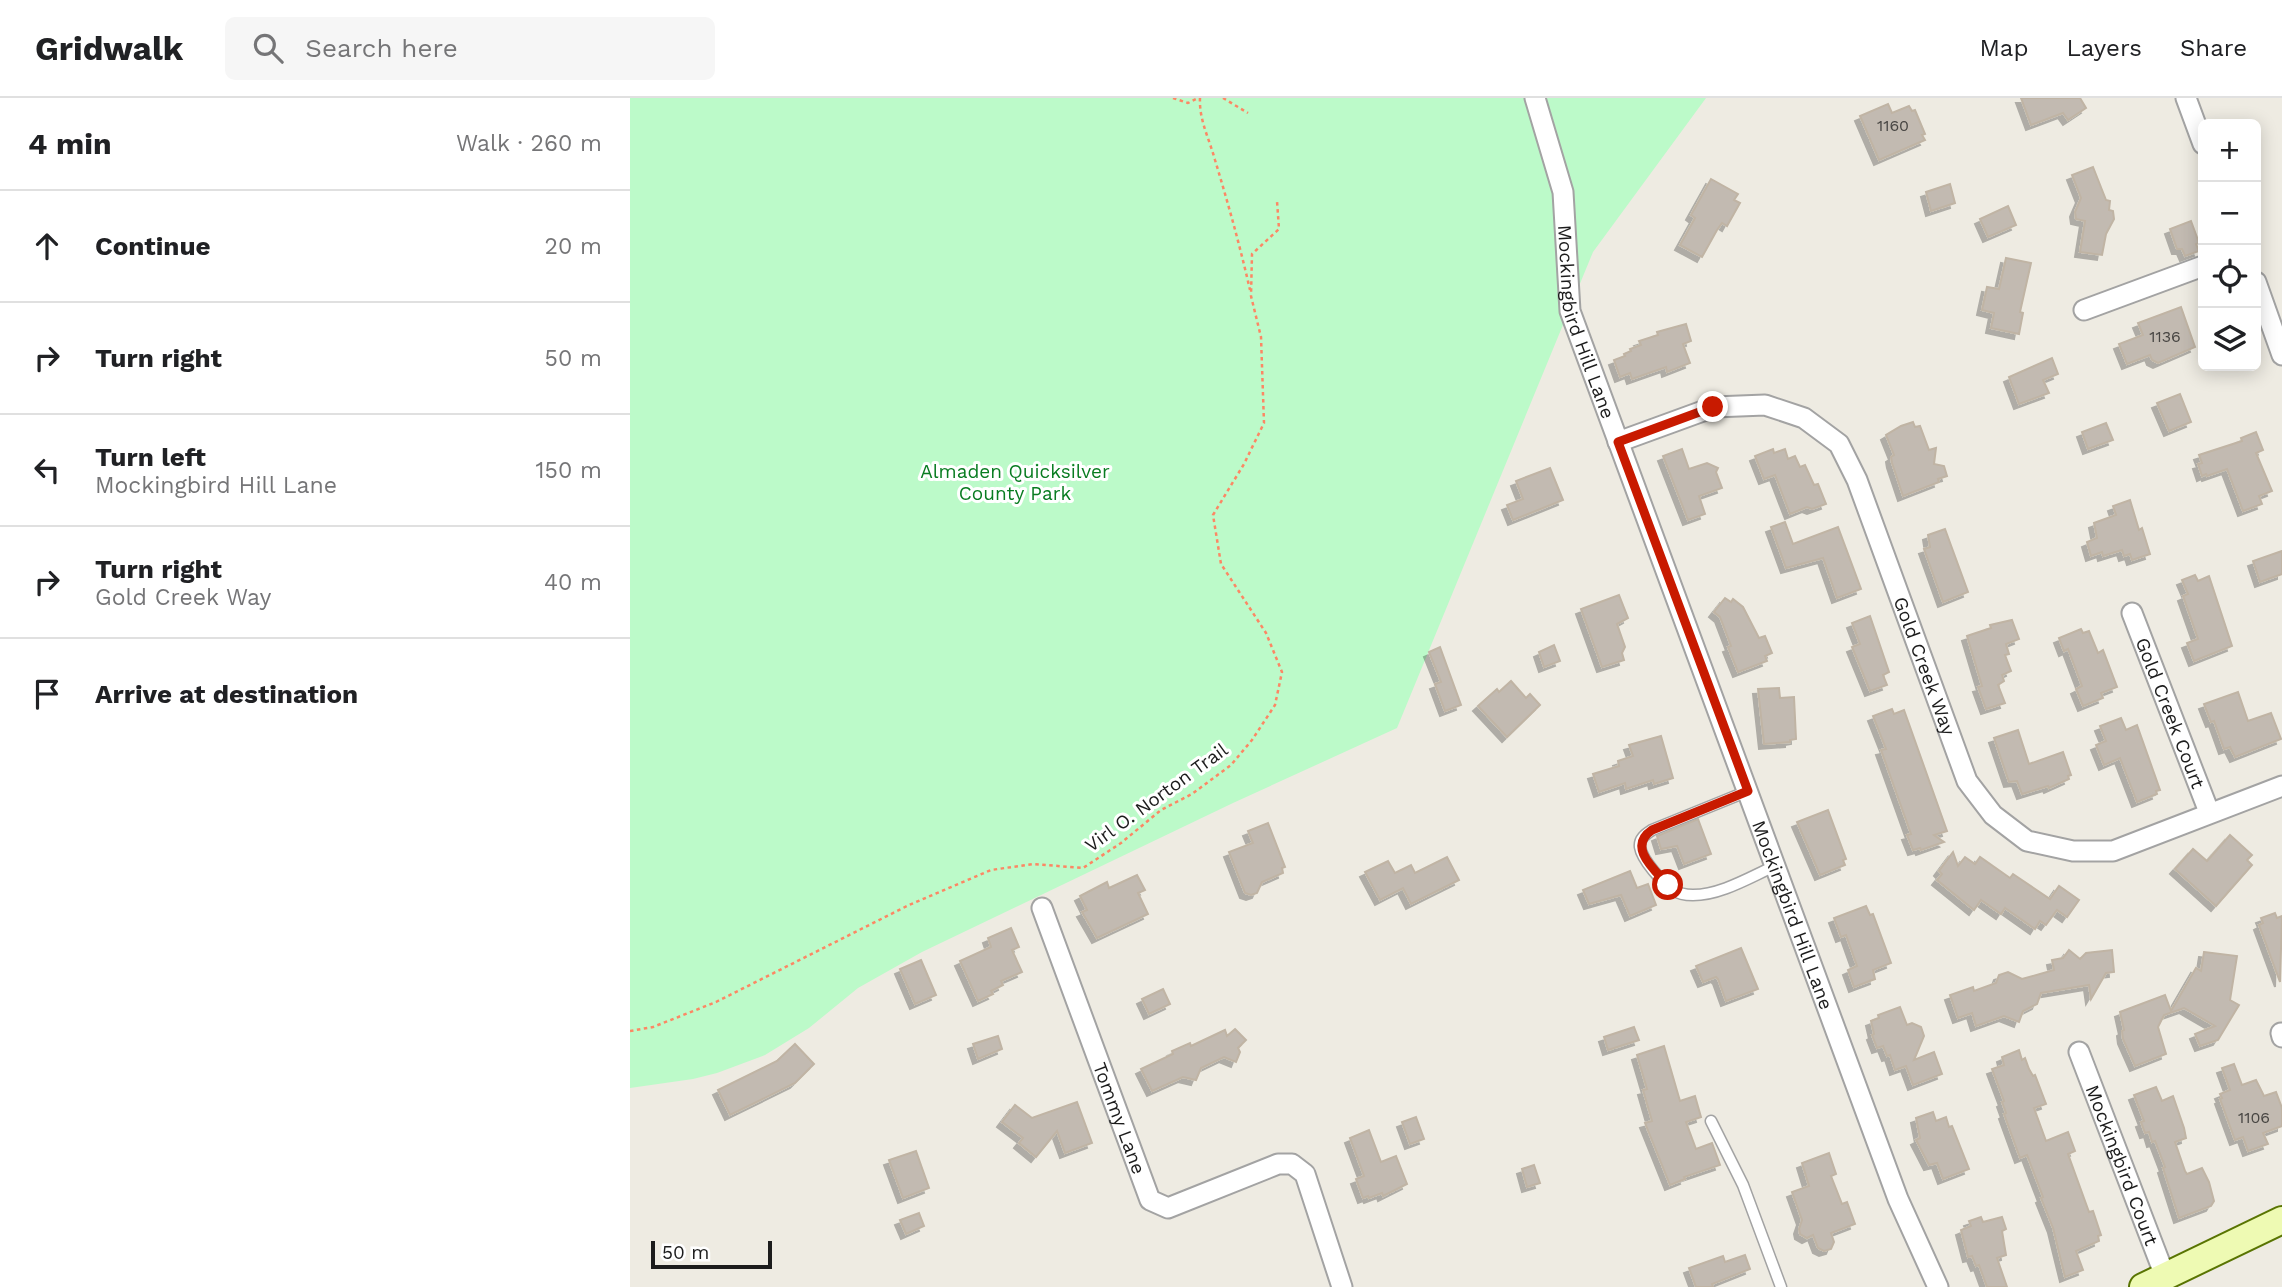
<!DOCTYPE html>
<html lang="en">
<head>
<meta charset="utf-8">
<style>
	:root { --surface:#fff; --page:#f6f6f6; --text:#202124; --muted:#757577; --line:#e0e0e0 }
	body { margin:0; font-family:"Work Sans",sans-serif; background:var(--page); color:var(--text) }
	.controls { position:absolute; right:21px; top:21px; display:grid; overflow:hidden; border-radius:10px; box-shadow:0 4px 18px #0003 }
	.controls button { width:63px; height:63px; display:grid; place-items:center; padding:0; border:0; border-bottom:2px solid var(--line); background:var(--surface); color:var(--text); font:35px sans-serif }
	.scale { position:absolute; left:21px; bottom:18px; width:121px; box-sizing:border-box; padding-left:7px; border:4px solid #1c1c1c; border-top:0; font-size:19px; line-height:24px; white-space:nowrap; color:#1c1c1c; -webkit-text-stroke:5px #fff; paint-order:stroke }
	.stop { position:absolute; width:21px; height:21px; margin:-16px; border:5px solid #c81a00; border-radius:50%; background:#fff }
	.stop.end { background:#c81a00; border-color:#fff; box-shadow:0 2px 7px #0008 }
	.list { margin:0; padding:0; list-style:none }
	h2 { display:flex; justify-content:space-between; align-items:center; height:91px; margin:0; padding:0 28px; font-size:30px }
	h2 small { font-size:23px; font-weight:400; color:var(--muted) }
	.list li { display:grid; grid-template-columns:46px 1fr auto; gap:21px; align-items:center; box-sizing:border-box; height:112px; padding:0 28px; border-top:2px solid var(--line) }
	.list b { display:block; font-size:26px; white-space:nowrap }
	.list p { margin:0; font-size:23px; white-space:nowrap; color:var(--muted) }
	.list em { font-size:23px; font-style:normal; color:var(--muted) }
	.icon { flex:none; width:38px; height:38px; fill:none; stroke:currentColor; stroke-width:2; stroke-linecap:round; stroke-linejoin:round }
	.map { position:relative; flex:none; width:1652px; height:1189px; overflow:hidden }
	header { display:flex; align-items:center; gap:42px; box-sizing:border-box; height:98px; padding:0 35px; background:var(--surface); border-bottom:2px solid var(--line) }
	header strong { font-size:33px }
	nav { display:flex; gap:38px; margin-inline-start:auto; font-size:24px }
	.search { width:490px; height:63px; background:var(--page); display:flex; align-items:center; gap:18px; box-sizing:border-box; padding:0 24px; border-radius:10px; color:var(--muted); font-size:26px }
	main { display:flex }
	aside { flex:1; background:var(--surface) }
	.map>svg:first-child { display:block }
</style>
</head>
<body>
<header>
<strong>Gridwalk</strong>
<div class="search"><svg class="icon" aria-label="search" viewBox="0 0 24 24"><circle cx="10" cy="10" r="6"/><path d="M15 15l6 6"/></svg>Search here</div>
<nav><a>Map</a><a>Layers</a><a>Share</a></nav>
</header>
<main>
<aside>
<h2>4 min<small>Walk · 260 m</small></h2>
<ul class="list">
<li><svg class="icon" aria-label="ahead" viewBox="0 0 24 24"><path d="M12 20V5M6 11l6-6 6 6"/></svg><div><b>Continue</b></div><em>20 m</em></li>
<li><svg class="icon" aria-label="right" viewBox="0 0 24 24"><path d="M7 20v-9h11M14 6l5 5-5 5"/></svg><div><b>Turn right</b></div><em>50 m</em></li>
<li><svg class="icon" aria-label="left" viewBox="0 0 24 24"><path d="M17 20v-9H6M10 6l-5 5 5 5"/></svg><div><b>Turn left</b><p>Mockingbird Hill Lane</p></div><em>150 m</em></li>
<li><svg class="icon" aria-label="right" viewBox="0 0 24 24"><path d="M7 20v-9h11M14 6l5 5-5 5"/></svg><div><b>Turn right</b><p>Gold Creek Way</p></div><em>40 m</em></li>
<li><svg class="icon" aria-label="arrive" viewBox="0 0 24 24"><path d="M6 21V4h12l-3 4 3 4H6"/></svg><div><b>Arrive at destination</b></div></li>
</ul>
</aside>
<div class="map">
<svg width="1652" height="1189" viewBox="0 0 1652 1189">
	<defs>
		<filter id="shadow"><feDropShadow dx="-5" dy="5" stdDeviation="0" flood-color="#0004"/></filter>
	</defs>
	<rect width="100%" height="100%" fill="#eeebe2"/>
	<!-- park -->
	<path fill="#bcfac9" d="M0,0h1076l-113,154 -196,476 -164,75 -311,149 -64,36 -49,40 -44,27 -48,18 -24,6 -63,9z"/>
	<!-- building -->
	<g fill="#c2bab1" stroke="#c0b4a4" stroke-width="2" filter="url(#shadow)">
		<path d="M1391,0h59l6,10 -18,12 -5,-7 -32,12z"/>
		<path d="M1258,6l4,9 17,-7 3,5 3,-1 10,24 -3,1 3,5 -46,20 -19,-44z"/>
		<path d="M1463,69l13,33 4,1 -1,9 4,1 1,8 -8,15 -4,21 -22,-3 5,-31 -9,-2 -1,-7 6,-14 -9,-23z"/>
		<path d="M1081,81l27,15 -4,6 6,3 -13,23 -5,-3 -5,7 -15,27 -22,-12 15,-27 -4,-3z"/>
		<path d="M1320,86l5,19 -24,8 -5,-19z"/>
		<path d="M1378,108l8,19 -28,12 -8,-18z"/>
		<path d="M1561,123l8,22 -3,1 3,7 -14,5 -3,-7h-5l-7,-20z"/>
		<path d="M1376,160l25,5 -11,49 3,1 -4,21 -28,-6 3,-15 -12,-3 5,-23 12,2z"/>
		<path d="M1551,209l14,40 -37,16 -6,-3 -2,-5 -23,9 -8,-20 24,-9 -5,-12z"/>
		<path d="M1056,226l5,17 -8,3 7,19 -23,9 -1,-5 -34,12 -2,-6 -10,4 -6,-17 11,-4 -1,-2 7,-3 -1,-2 11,-4 -2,-4 19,-6 -1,-3z"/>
		<path d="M1422,260l6,16 -15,6 6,13 -30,11 -10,-27z"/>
		<path d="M1550,296l11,28 -22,9 -12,-28z"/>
		<path d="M1283,324l2,5 5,-1 9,24 7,-2 -2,16 10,2 3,10 -9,3 1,3 -36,14 -11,-33 -1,-6 3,-2 -8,-20 15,-9z"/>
		<path d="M1476,325l7,17 -25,9 -6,-17z"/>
		<path d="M1626,334l7,18 -7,3 16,38 -13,5 3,8 -19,7 -16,-42 -20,7 -1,-2 -4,2 -4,-12 4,-1 -3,-8 43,-14 -1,-3z"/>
		<path d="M1052,351l7,20 18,-6 11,5 -2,4 6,16 -23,8 6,18 -17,6 -25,-64z"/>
		<path d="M1143,351l1,4 11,-4 3,10 7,-3 5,11 5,-2 9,20 4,-1 8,20 -14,5 -5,-2 -17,7 -15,-39 -11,4 -9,-23z"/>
		<path d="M920,370l13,32 -50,20 -6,-15 16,-6 -7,-18z"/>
		<path d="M1500,402l9,30 3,-2 8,26 -18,6 -2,-6 -6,2 -2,-6 -19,6 -1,-4 -11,4 -4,-14 10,-4 -3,-15 22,-8 -3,-9z"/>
		<path d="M1155,424l8,22 45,-17 23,62 -24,9 -14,-40 -37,10 -15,-41z"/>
		<path d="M1315,431l23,63 -25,10 -19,-53 6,-2 -2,-12z"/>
		<path d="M1652,453v23l-22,8 -7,-21z"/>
		<path d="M1565,477l3,6 11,-5 23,70 -38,15 -7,-18 11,-4 -15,-43 5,-2 -6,-14z"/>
		<path d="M989,497l9,23 -11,6 8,23 -3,6 2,7 -22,7 -21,-58z"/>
		<path d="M1095,500l6,4 2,-3 10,8 16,31 6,-2 7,17 -7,3 2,5 -29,11 -10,-25 3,-1 -11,-29 -6,-5z"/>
		<path d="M1240,518l19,56 -6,3 4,10 -17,6 -18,-44 8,-3 -8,-21z"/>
		<path d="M1382,522l7,19 -13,5 3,10 -4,1 6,16 -9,4 2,6 -6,4 7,18 -19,6 -8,-22 4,-1 -15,-50 24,-8 -1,-3z"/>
		<path d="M1451,531l2,4 6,-2 9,22 5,-3 14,37 -16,6 2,5 -20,8 -7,-17 6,-3 -14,-37 -4,2 -5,-13z"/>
		<path d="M924,547l6,16 -16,6 -5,-15z"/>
		<path d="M810,549l21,58 -16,6 -10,-27 6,-2 -12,-30z"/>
		<path d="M881,583l15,17 4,-4 10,11 -33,32 -29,-31 19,-17 2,3z"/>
		<path d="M1149,590l1,10 14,-1 2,42 -6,1v2l-26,2 -6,-55z"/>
		<path d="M1608,594l10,29 23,-8 10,26 -46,18 -5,-10 -6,2 -10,-28 -3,1 -7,-18z"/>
		<path d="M1262,611l2,5 10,-4 43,121 -13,4 10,7 -23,8 -1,-2 -7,2 -6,-15 4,-1 -30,-84 5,-1 -13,-33z"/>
		<path d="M1491,620l5,12 11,-5 23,65 -4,1 1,3 -20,8 -17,-44 -16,7 -8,-20 10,-4 -6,-15z"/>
		<path d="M1388,632l11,34 34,-12 8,23 -3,1 1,3 -20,9 -1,-2 -26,8 -5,-13 -8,1 -15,-44z"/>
		<path d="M1031,638l12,42 -19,6 -1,-4 -27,9 -1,-6 -26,9 -6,-18 26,-8 -1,-5 15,-5 -4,-11z"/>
		<path d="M1198,712l18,49 -3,1 2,5 -25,10 -23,-53z"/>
		<path d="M1068,721l13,35 -27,10 -7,-18 -16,3 -4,-13z"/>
		<path d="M638,725l17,44 -3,1 1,5 -21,9 -5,11 -6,2 -6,-2 -16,-41 24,-9 -5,-12z"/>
		<path d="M1600,737l22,20 -5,5 5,5 -36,41 -41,-37 18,-20 14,12z"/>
		<path d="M1323,754l5,14 7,-9 10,7 5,-7 30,21 3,-4 37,25 9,-13 20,14 -12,17 -10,-7 -11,15 -6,-4 -5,8 -30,-21 -4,6 -20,-14 -7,10 -37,-30 5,-6 -3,-3z"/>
		<path d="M817,759l12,23 -48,24 -8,-16 -23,12 -15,-28 23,-11 7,12 16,-8 4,8z"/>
		<path d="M1000,773l7,17 11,-4 8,21 -26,11 -9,-21 -32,9 -6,-14z"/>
		<path d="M507,777l8,15 -7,3 10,21 -51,24 -15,-26 5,-2 -7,-14 27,-14 2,6z"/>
		<path d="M1236,808l4,9 3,-1 18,49 -18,7 2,9 -21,8 -6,-17 9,-4 -11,-31 -5,2 -7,-19z"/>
		<path d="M1645,815l2,5 5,-2 -2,66 -21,-57 4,-2 -2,-5z"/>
		<path d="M381,830l8,19 -7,3 10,22 -21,9 2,4 -12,6 2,3 -15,7 -18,-40 31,-14 -3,-9z"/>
		<path d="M1111,850l17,41 -32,12 -8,-22 -2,-2 -13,5 -7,-16z"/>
		<path d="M1439,852l11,9 6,-6 26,-3 2,22 -8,1 -15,26 -2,-14 -48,8 -4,11 -14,7 -4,11 -15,-6 -28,10 -4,-13 -14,5 -8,-23 23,-8 1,4 22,-8 3,-8 9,-3 14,7 32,-9 -2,-10 11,-2z"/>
		<path d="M1574,854l33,4 -7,44 9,5 -21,35 -18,6 -5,-12 20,-8 -31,-18 -20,7 -6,12 8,27 -31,12 -12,-27 -1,-8 2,-1 -4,-18 45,-17 6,16 25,-43 5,3z"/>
		<path d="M291,862l15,35 -21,9 -15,-35z"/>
		<path d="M533,891l7,15 -21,10 -7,-15z"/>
		<path d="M1270,909l7,18 5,-2 9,4 3,9 -10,24 20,-8 8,22 -29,11 -7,-19 -11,4 -5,-15 -3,1 -4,-10 -6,2 -5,-13 2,-1 -3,-13 8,-3 -1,-3z"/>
		<path d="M1004,929l5,13 -31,10 -4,-13z"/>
		<path d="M605,931l11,11 -8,8 2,4 -4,10 -12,-5 -23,11 -5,12 -13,-3 -31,14 -11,-22 32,-15 -1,-3 18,-8 1,3 34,-16 2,6z"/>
		<path d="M368,938l4,13 -24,10 -5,-15z"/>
		<path d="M165,946l19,20 -19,19 -65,32 -12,-25 59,-29z"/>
		<path d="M1034,948l16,55 15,-5 6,21 -15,5 10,27 16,-6 8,22 -36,12 1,2 -15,6 -25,-62 7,-2 -9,-31 4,-1 -10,-34z"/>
		<path d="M1389,952l3,10 3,-2 4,11 4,7 2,-1 11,29 -12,4 12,33 22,-9 7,19 -7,3 21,58 4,-1 8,24 -3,1 1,5 -23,10 7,19 -18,7 -12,-49 -12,-30 2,-1 -16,-42 -7,3 -16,-44 2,-1 -4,-11 2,-1 -12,-32 12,-4 -2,-8z"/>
		<path d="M1604,966l8,21 14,-5 8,16 12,-4 6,16v18l-19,7 5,11 -20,7 -5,-14 -8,3 -15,-41 2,-1 -2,-4 10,-4 -8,-22z"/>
		<path d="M1526,989l6,14 11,-5 11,32 2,10 -11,4 10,29 2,3 15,-6 7,14 5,19 -3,5 -32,12 -16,-50 2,-1 -10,-26 -3,1 -3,-10 -4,1 -4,-11 3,-1 -10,-26z"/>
		<path d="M447,1004l15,41 -27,10 -8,-22 -21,26 -17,-14 4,-5 -21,-16 13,-17 17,13z"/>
		<path d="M1303,1014l3,9 10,-4 3,10 3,-1 17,43 -26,10 -6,-16 -8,2 -13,-25 4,-2 -4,-20z"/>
		<path d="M786,1019l8,22 -14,5 -8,-22z"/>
		<path d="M739,1032l12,32 15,-6 11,28 -24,12 -1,-3 -13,5 -1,-2 -5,2 -7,-19 8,-3 -14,-38z"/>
		<path d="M286,1053l13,37 -26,10 -14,-38z"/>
		<path d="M1199,1055l7,21 -5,2 11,28 5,-2 8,22 -24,9 3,9 -3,7 -7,2 -6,-3 -5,-13 -6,3 -7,-4 -1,-5 3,-9 -10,-28 17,-6 -7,-23z"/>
		<path d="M904,1067l6,18 -13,4 -5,-18z"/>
		<path d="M289,1115l5,13 -18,8 -6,-14z"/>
		<path d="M1351,1119l2,5 19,-5 4,12 -4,2 4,24 -9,3 10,29h-20l-8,-22 -3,1 -4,-10 -4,1 -7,-27 10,-4 -2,-5z"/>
		<path d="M1115,1157l5,14 -38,15 1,3h-17l-7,-19 34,-12 2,6z"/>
	</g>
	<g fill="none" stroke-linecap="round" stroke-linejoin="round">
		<defs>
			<g id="lane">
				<path d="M1118,693l-96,39c-6,4 -13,8 -12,17 2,13 22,35 33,43 6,4 13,5 20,5 28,0 57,-18 82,-29"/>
				<path d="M1081,1023l32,64 38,102"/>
			</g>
			<g id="street">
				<path id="s1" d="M905,0l28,94 7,119 328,888 40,88"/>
				<path d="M1556,0l17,46"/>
				<path d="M1626,184l26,73"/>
				<path d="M1454,212l119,-44"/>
				<path id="s2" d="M988,344l96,-35 51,-2 39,13 35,26 18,36 110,301 26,34 34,26 46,10h40l169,-65"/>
				<path id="s3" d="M1502,515l77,199"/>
				<path id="s4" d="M412,810l108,292 18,8 110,-44h14l13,10 37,113"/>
				<path d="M1651,935l1,4"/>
				<path id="s5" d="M1449,954l86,224"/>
			</g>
			<path id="secondary" d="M1513,1189l139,-67"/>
		</defs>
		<!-- lane casing -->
		<use href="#lane" stroke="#a3a3a3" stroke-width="13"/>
		<!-- street casing -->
		<use href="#street" stroke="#a3a3a3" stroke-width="23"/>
		<!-- secondary casing -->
		<use href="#secondary" stroke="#597402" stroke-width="30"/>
		<!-- path -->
		<g stroke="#fc8764" stroke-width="2.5" stroke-dasharray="3.5 3.5" stroke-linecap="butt">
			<path d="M543,0l15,5 10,-5"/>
			<path d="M570,0c-1,22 9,40 15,62 13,43 25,86 35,130"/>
			<path d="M593,0l25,15"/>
			<path d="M0,933l23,-4 63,-25 193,-97 82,-35 42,-6 50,4 38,-25 40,-33 31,-16 39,-29 21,-25 23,-35 7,-33 -16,-39 -45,-69 -8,-49 31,-51 20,-41 -3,-86 -10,-41 1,-42 27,-25 -2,-28"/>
		</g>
		<!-- lane -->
		<use href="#lane" stroke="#fff" stroke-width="10"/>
		<!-- street -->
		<use href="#street" stroke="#fff" stroke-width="19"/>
		<!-- secondary -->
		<use href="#secondary" stroke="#eefab3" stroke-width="26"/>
	</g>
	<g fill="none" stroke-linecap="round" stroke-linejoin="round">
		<!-- route -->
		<path stroke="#c81a00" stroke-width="9" d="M1038,787c-14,-16 -41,-38 -16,-55l96,-39 -130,-349 95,-35"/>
	</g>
	<g text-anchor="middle" stroke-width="6" stroke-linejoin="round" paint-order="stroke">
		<!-- number labels -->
		<g font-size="16" fill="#464441">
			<text x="1263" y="33">1160</text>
			<text x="1535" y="244">1136</text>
			<text x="1624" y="1025">1106</text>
		</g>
		<!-- street labels -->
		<g font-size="19" fill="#1c1c1c" stroke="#fff">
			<text dy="7" stroke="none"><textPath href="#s1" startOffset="231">Mockingbird Hill Lane</textPath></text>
			<text dy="7" stroke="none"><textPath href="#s2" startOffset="476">Gold Creek Way</textPath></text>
			<text dy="7" stroke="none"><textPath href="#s3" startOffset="107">Gold Creek Court</textPath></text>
			<text transform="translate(526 699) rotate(-36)" y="7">Virl O. Norton Trail</text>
			<text dy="7" stroke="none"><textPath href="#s1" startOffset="861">Mockingbird Hill Lane</textPath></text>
			<text dy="7" stroke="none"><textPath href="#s4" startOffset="224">Tommy Lane</textPath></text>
			<text dy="7" stroke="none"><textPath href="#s5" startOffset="121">Mockingbird Court</textPath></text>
		</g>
		<!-- park labels -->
		<g font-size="19" fill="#097c21" stroke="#fff">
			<text x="385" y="380">Almaden Quicksilver<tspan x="385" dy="22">County Park</tspan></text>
		</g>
	</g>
</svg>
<div class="controls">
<button>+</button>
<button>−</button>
<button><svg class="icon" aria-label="locate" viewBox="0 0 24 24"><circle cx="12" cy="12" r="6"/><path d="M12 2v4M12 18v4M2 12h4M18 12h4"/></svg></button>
<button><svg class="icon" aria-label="layers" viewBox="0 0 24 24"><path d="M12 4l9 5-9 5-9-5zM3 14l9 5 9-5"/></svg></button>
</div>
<div class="scale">50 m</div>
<div class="stop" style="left:1038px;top:787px"></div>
<div class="stop end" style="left:1083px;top:309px"></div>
</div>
</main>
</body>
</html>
